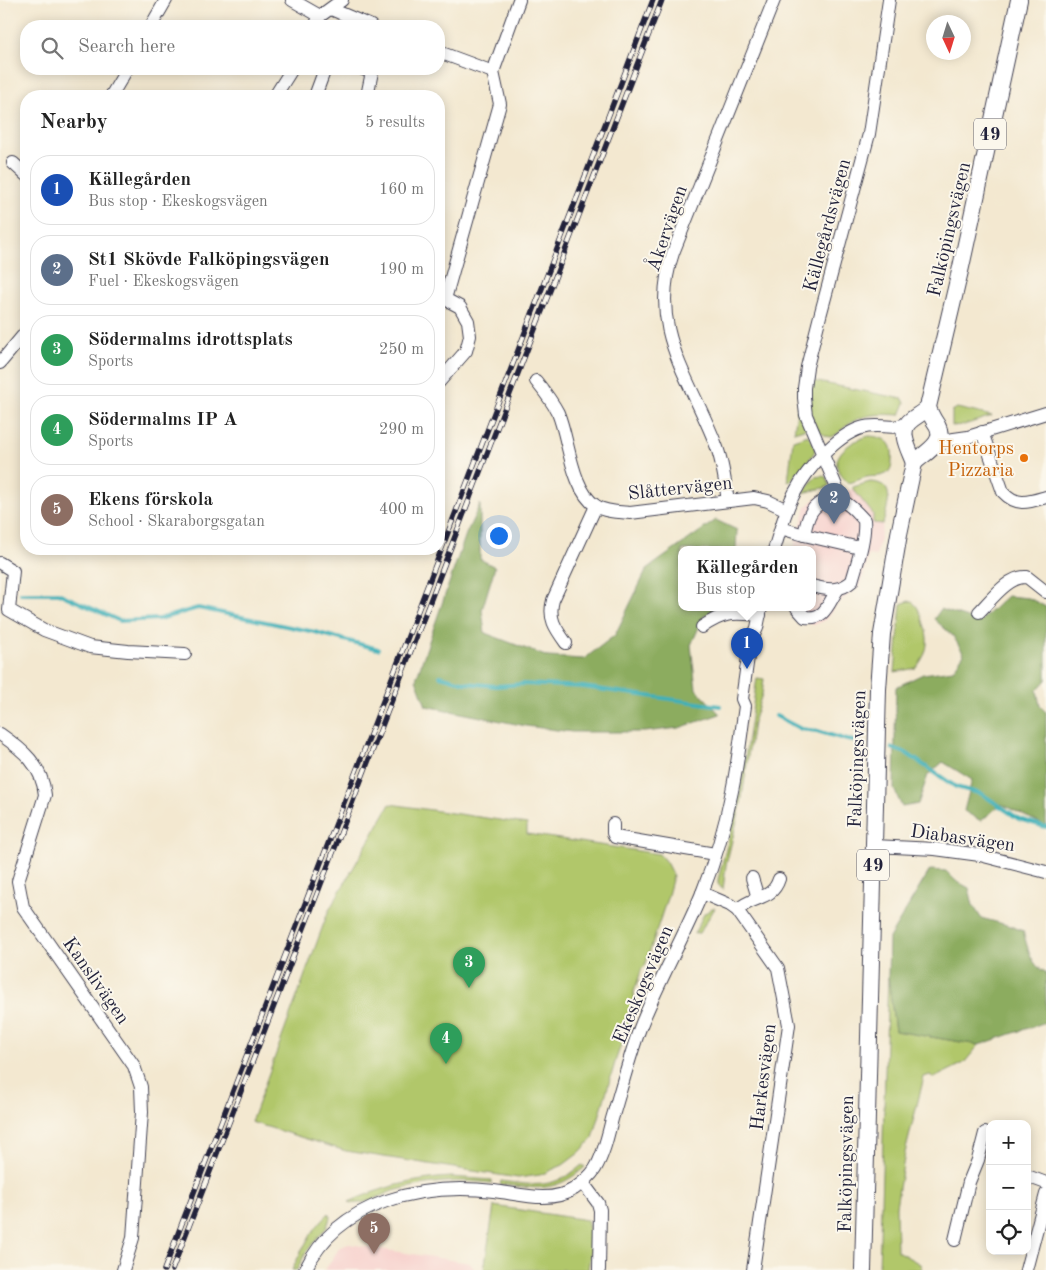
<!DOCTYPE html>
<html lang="en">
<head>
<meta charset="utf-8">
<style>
	:root { --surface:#fff; --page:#f2f2f2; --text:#222; --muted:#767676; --line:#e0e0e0; --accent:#d1495b }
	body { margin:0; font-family:"Old Standard TT",serif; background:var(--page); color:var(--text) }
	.controls { position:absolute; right:15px; bottom:15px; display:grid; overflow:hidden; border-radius:10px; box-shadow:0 2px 12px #0003 }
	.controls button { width:45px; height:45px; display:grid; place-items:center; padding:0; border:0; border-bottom:1px solid var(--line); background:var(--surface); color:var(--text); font:25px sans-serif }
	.compass { position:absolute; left:926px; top:15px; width:45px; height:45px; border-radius:50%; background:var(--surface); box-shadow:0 2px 12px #0003; rotate:176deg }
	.you { position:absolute; left:498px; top:535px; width:18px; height:18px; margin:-12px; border:4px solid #fff; border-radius:50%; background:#1a73e8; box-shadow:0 0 0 8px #1a73e833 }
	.badge { display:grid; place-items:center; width:32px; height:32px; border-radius:50%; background:var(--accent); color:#fff; font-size:16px; font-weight:700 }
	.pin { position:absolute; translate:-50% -41px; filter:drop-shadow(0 1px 2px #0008) }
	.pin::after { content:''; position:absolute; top:26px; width:18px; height:15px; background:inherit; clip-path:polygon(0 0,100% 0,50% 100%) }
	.popup { position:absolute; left:678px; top:546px; width:138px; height:65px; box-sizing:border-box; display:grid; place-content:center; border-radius:10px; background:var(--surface); filter:drop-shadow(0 1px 4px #0005); font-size:16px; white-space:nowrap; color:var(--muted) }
	.popup b { font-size:19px; color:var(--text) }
	.popup::after { content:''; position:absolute; left:50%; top:100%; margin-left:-10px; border:10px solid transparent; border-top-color:var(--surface) }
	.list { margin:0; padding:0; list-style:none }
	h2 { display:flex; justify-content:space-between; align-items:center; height:65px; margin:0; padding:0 20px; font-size:21px }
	h2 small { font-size:16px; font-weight:400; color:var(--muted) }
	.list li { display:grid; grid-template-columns:32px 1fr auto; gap:15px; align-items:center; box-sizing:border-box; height:70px; margin:0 10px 10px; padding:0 10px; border:1px solid var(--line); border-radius:20px }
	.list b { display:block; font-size:19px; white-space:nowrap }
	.list p { margin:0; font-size:16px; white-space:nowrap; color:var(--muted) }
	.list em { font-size:16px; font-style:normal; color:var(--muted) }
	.icon { flex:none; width:28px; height:28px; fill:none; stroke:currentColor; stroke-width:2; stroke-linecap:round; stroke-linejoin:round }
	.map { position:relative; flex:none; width:1046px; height:1270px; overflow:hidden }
	.search { position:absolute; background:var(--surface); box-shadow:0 2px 12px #0003; left:20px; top:20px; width:425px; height:55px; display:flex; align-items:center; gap:12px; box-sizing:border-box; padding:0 18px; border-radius:20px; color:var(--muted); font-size:19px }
	.panel { position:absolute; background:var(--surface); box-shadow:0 2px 12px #0003; left:20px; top:90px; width:425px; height:465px; border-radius:20px }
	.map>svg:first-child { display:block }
</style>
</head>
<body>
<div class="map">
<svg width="1046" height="1270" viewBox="0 0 1046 1270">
	<rect width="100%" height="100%" fill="#fbf7ec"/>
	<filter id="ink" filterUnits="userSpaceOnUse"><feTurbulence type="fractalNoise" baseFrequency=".02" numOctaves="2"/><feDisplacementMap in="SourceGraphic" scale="10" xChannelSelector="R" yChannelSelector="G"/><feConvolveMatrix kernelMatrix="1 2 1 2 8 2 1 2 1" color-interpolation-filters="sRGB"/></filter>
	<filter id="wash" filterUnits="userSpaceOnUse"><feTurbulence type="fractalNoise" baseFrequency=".0096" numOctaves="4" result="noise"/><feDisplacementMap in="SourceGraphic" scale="20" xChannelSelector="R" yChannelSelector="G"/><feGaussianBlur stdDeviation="1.12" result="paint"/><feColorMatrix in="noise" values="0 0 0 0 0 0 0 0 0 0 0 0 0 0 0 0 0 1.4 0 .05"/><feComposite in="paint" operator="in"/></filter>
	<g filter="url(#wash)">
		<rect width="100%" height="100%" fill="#f3e8d0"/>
		<!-- built -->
		<g fill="#f7d0cc">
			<path d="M853,489l20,25v9l10,1 -7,32 -8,-1 -4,19 -5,13 -21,16 -13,17 -11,5 -14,-4 -7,-6 -2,-7h21v-58h-19l13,-43 12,-10z"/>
			<path d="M349,1244l121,19 5,7h-150l15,-23z"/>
		</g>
		<!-- green -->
		<g fill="#b1c76b" stroke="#6a7453">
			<path d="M813,381l90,18 2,4 -5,12c-18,-1 -35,-2 -51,9 -7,4 -11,12 -20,13 -21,-7 -20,-37 -20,-55z"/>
			<path d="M798,403l9,25 -13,4z"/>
			<path d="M957,408l35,8 -28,9 -12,1v-15z"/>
			<path d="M808,435c2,4 6,9 7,14 0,7 -20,25 -25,33l-2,-1 5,-41z"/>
			<path d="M869,436c16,1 25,6 23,24 0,5 -1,11 -6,14 -6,3 -13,2 -19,3 -7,2 -13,5 -19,6 -3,-4 -8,-8 -10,-13 -7,-17 17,-31 31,-34z"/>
			<path d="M822,476l4,1 3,7 -1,3 -25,6 12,-16z"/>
			<path d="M870,482c28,1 17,24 13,42l-10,-1v-9l-20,-25v-2z"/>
			<path d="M909,601c7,2 9,7 12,14 8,22 10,34 -5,53l-21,4 6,-68z"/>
			<path d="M757,678l7,1 -2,15 -9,29 -12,81 -15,61 -3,25 -5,-6v-5l20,-75z"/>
			<path d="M390,804l137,20v10l132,20 7,8 7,14 -5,19 -23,71 -3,2 -8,24 1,14 -19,53 -23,79 -14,15 -16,12 -23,10 -22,3 -172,-27 -95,-29 77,-210z"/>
			<path d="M712,908h3l-16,25 -5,1 10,-20z"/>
			<path d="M888,976l7,55 84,14 -15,18 -30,15 -4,-3 -6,2 -19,76 -9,53 1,45 23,13 2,6h-43z"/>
			<path d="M582,1165l3,2c-30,26 -48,22 -85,17l1,-3c36,5 52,8 81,-16z"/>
			<path d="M451,1177l41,3v3c-34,-4 -66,-1 -99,8 -13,4 -30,16 -44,11 32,-15 67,-23 102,-25z"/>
			<path d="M494,1206l93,14 5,23 -4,27h-104z"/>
			<path d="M329,1213l1,5 -3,9 -21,25 -9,18h-5c10,-21 20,-41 37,-57z"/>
		</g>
		<!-- forest -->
		<g fill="#8cac5f" stroke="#57674d">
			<path d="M480,504v55l15,8 -13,43 3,23 63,24 36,2 31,-24 32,-66 69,-49 21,10 -1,20h-54v58h35l-13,8 -13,29 5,44 24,25 -41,14 -35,4h-72l-46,-6 -100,-20 -10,-27 50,-145z"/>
			<path d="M1007,596l22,2 17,9v73l-9,10 3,16 6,6v114l-45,-22 -20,17 -17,-10 8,-31 -29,-18 -15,13 -10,29 -16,3 -8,-18 2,-102 27,-13 30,-4 11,-16 -11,-18 -19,-17 7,-10 38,13z"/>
			<path d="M930,870l16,1 10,10 13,7 4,17 8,13 30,8 12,5c4,14 8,36 23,41v50l-67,23 -84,-14 -7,-55 1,-38z"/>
		</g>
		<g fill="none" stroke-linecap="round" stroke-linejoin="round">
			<!-- stream -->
			<g stroke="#40b0b8" stroke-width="4">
				<path d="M21,593h37l62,28 39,-2 39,-11 117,24 63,17"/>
				<path d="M440,676l26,7 30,3 27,-2 60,3 137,19"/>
				<path d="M776,716l25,13 16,2 30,9 14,2"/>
				<path d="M892,748l14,5 50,34 26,7 37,25 27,8"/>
			</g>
		</g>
	</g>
	<g filter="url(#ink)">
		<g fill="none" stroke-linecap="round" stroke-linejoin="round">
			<defs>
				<g id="minor">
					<path d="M292,0l28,16"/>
					<path d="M331,9l40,17"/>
					<path d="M151,26l15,-26"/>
					<path d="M315,26l5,-10 22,-16"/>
					<path d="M439,52l54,20 26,-72"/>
					<path d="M363,69l9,3 -5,24"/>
					<path d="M111,96l16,-27"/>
					<path d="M275,96l17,-27"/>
					<path d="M315,96l10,-27"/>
					<path d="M13,163l13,12"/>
					<path d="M439,298l6,1 55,-195 -7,-32"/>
					<path d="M0,363l26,-31"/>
					<path d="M536,381c8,10 16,20 22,32 11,26 13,76 38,93 9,6 23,6 34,7l124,-15 14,3 19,9"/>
					<path d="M439,382l27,-31 4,-15 -2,-15 -8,-14 -15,-8"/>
					<path d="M982,432l21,60c14,15 26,10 43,5"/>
					<path d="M934,447l13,-7 21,-3 78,-24"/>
					<path d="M842,500l-36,-85 -2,-17v-10l3,-21 13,-51 49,-182 20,-134"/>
					<path d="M728,501c-3,-19 -5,-39 -12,-56 -26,-68 -69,-116 -43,-192l101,-253"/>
					<path d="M781,528l23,7"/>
					<path d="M774,550c6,-19 11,-40 21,-58 12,-23 41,-56 66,-64 19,-6 31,4 49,-6"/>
					<path d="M0,563l13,8 -4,39 35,20 46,17 38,4 57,3"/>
					<path d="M812,586c15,4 28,6 40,-5 5,-18 14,-43 12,-61 -6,-6 -12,-14 -20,-18 -4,-3 -10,-3 -15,-2 -18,3 -22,19 -25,35l56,13"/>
					<path d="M797,608l8,9c21,3 23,-14 33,-28"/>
					<path d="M979,612c12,-12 30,-37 48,-35l19,15"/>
					<path d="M702,627c23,-16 31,-14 58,-12"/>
					<path d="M566,643c-11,-15 -18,-25 -13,-43l43,-94"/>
					<path d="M0,734c23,16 42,31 45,61l-27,86 5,26 111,159 7,21 1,25 -9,126 -10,32"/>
					<path d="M613,824v9l2,4 100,17"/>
					<path d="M874,846l61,3 45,6 66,17"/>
					<path d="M752,878l6,20"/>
					<path d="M702,893l28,12 7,5 41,58 11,57 -36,245"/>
					<path d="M737,910c16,-15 35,-9 42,-31"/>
					<path d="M1027,1176l19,7"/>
					<path d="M583,1183l15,20 2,7 -1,60"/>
					<path d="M955,1240l14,-58 9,-22 7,-27"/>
					<path d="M305,1270c34,-70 118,-87 189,-79 26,3 56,13 80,-2 7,-5 16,-12 21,-20 9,-15 13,-34 17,-50 9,-30 17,-61 28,-91 18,-46 43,-89 62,-135 13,-32 23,-67 30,-102 6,-28 9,-57 13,-85l-3,-7 8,-56 7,-15 4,-20"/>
					<path d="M1026,1270l20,-76"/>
				</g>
				<g id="major">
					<path d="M914,463c10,-10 33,-20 23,-38 -4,-6 -7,-10 -9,-18l33,-140 58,-267"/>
					<path d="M914,463c-4,-12 -16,-30 -5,-41 6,-6 13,-8 19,-15"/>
					<path d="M863,1270l15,-581 4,-55 17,-100 15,-71"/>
				</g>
			</defs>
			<!-- minor casing -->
			<use href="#minor" stroke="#414051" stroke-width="14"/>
			<!-- major casing -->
			<use href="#major" stroke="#414051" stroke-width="18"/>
			<!-- minor -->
			<use href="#minor" stroke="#fff" stroke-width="12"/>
			<!-- major -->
			<use href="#major" stroke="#fff" stroke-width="16"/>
			<defs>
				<g id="rail">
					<path d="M164,1270l489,-1270"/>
					<path d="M172,1270l490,-1270"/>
				</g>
			</defs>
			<!-- rail casing -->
			<use href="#rail" stroke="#22223b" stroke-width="5.5"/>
			<!-- rail -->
			<use href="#rail" stroke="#fbf7ec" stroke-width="4" stroke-dasharray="11" stroke-linecap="butt"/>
		</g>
	</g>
	<!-- markers -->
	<circle fill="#e8710a" stroke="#fbf7ec" stroke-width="2" cx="1024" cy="458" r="5"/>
	<g text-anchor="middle" stroke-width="4" stroke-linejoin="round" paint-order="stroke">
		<!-- shield labels -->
		<g fill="#fbf7ec" stroke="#636270" stroke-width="1">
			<rect x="974" y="118.5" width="32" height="31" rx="4"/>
			<rect x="857" y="849.5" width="32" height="31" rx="4"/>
		</g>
		<g font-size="18" font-weight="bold" fill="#22223b">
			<text x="990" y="140">49</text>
			<text x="873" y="871">49</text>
		</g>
		<!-- street labels -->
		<g font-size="19" fill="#22223b" stroke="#fbf7ec">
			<text transform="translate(826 225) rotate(-75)" y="7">Källegårdsvägen</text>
			<text transform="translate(666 228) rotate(-71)" y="7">Åkervägen</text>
			<text transform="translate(948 229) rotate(-77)" y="7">Falköpingsvägen</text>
			<text transform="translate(680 487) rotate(-6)" y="7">Slåttervägen</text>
			<text transform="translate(856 759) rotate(-88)" y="7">Falköpingsvägen</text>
			<text transform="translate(963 837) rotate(8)" y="7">Diabasvägen</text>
			<text transform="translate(97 980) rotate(55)" y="7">Kanslivägen</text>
			<text transform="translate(642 984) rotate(-67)" y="7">Ekeskogsvägen</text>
			<text transform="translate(762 1077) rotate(-83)" y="7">Harkesvägen</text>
			<text transform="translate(845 1164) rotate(-89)" y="7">Falköpingsvägen</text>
		</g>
		<!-- food labels -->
		<g font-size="19" fill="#c56008" stroke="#fbf7ec" text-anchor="end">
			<text x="1014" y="454">Hentorps<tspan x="1014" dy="22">Pizzaria</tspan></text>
		</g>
	</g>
</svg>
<div class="controls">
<button>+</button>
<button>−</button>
<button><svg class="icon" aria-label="locate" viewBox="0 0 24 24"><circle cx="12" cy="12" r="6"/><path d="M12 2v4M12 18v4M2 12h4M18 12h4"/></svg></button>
</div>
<svg class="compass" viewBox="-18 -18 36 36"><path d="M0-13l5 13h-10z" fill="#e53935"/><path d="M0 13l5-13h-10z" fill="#767676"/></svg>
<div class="you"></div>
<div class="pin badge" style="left:747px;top:669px;background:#1a4fb4">1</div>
<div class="popup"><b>Källegården</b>Bus stop</div>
<div class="pin badge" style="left:834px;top:524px;background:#5c6f8a">2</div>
<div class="pin badge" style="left:469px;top:988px;background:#2e9e5b">3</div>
<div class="pin badge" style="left:446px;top:1064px;background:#2e9e5b">4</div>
<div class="pin badge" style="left:374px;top:1254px;background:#8d6e63">5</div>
<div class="search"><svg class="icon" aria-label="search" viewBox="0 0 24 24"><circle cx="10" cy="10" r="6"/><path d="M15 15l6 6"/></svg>Search here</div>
<section class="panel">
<h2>Nearby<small>5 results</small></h2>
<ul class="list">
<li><span class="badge" style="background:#1a4fb4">1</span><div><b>Källegården</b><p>Bus stop · Ekeskogsvägen</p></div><em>160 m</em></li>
<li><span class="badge" style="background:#5c6f8a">2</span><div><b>St1 Skövde Falköpingsvägen</b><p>Fuel · Ekeskogsvägen</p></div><em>190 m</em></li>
<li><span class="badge" style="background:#2e9e5b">3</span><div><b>Södermalms idrottsplats</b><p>Sports</p></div><em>250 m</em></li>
<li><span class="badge" style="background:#2e9e5b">4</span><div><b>Södermalms IP A</b><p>Sports</p></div><em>290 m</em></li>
<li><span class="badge" style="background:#8d6e63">5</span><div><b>Ekens förskola</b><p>School · Skaraborgsgatan</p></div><em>400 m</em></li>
</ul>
</section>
</div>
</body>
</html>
